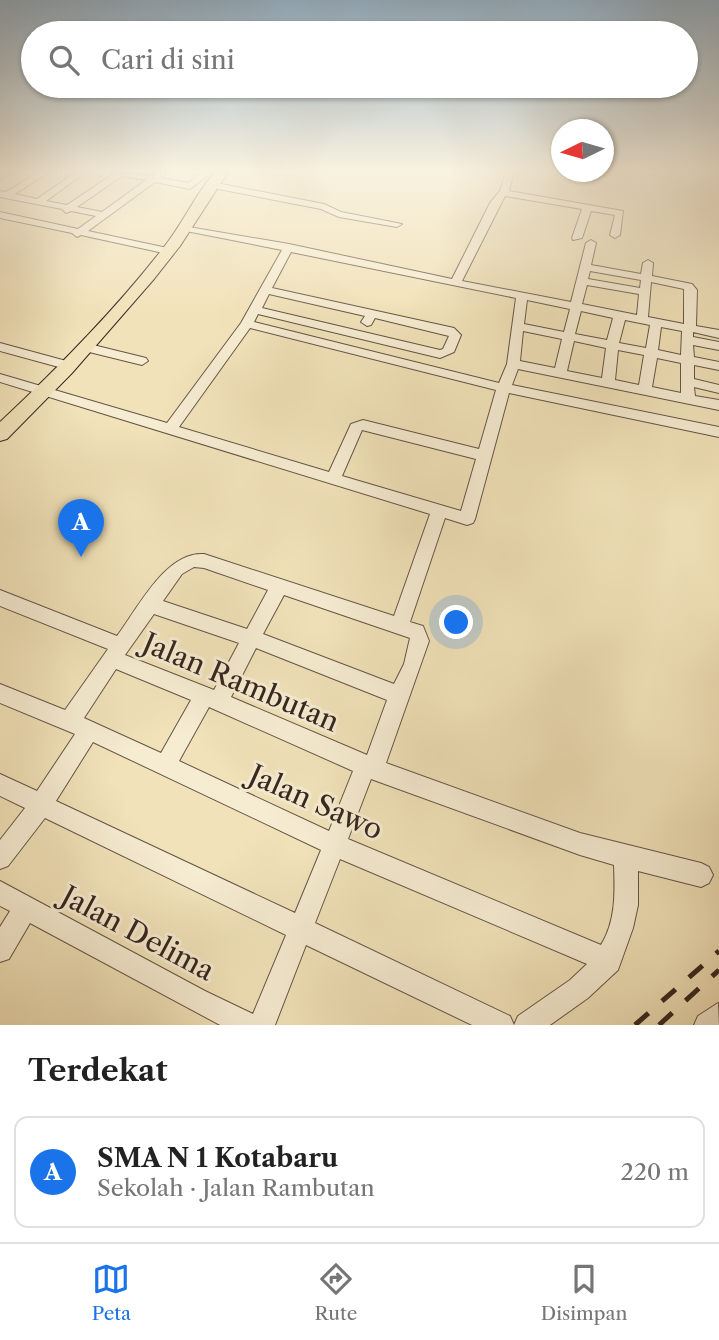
<!DOCTYPE html>
<html lang="id">
<head>
<meta charset="utf-8">
<style>
	:root { --surface:#fff; --page:#f6f6f6; --text:#222; --muted:#767676; --line:#e0e0e0; --accent:#1a73e8 }
	body { margin:0; font-family:"Libre Caslon Text",serif; background:var(--page); color:var(--text) }
	.compass { position:absolute; left:551px; top:119px; width:63px; height:63px; border-radius:50%; background:var(--surface); box-shadow:0 2px 5px #0004; rotate:265deg }
	.you { position:absolute; left:457px; top:623px; width:24px; height:24px; margin:-18px; border:5px solid #fff; border-radius:50%; background:#1a73e8; box-shadow:0 0 0 10px #1a73e833 }
	.badge { display:grid; place-items:center; width:46px; height:46px; border-radius:50%; background:var(--accent); color:#fff; font-size:23px; font-weight:700 }
	.pin { position:absolute; translate:-50% -58px; filter:drop-shadow(0 2px 4px #0008) }
	.pin::after { content:''; position:absolute; top:37px; width:24px; height:21px; background:inherit; clip-path:polygon(0 0,100% 0,50% 100%) }
	.list { margin:0; padding:0; list-style:none }
	h2 { display:flex; justify-content:space-between; align-items:center; height:91px; margin:0; padding:0 28px; font-size:30px }
	h2 small { font-size:23px; font-weight:400; color:var(--muted) }
	.list li { display:grid; grid-template-columns:46px 1fr auto; gap:21px; align-items:center; box-sizing:border-box; height:112px; margin:0 14px 14px; padding:0 14px; border:2px solid var(--line); border-radius:14px }
	.list b { display:block; font-size:26px; white-space:nowrap }
	.list p { margin:0; font-size:23px; white-space:nowrap; color:var(--muted) }
	.list em { font-size:23px; font-style:normal; color:var(--muted) }
	.icon { flex:none; width:38px; height:38px; fill:none; stroke:currentColor; stroke-width:2; stroke-linecap:round; stroke-linejoin:round }
	.map { position:relative; flex:none; width:719px; height:1025px; overflow:hidden }
	.search { position:absolute; background:var(--surface); box-shadow:0 2px 5px #0004; left:21px; right:21px; top:21px; height:77px; display:flex; align-items:center; gap:18px; box-sizing:border-box; padding:0 24px; border-radius:38px; color:var(--muted); font-size:26px }
	.sheet { height:217px; background:var(--surface) }
	nav { display:flex; justify-content:space-around; align-items:center; box-sizing:border-box; height:98px; border-top:2px solid var(--line); background:var(--surface); font-size:19px; color:var(--muted) }
	nav a { display:grid; justify-items:center; gap:4px }
	nav .on { color:var(--accent) }
	.map>svg:first-child { display:block }
</style>
</head>
<body>
<div class="map">
<svg width="719" height="1025" viewBox="0 0 719 1025">
	<rect width="100%" height="100%" fill="#f1e2b9"/>
	<filter id="stains"><feTurbulence type="fractalNoise" baseFrequency=".00286" numOctaves="4"/><feColorMatrix values="0 0 0 0 .2 0 0 0 0 .09 0 0 0 0 .02 0 0 0 .5 -.17"/></filter>
	<radialGradient id="worn" r=".72"><stop offset=".6" stop-color="#630" stop-opacity="0"/><stop offset="1" stop-color="#630" stop-opacity=".3"/></radialGradient>
	<g fill="none" stroke-linecap="round" stroke-linejoin="round">
		<defs>
			<g id="minor">
				<path d="M2,172h10l-12,8z"/>
				<path d="M39,172h10l-34,22 22,5 39,-27h10l-40,29 21,4 46,-31 -2,-2 41,4 6,-4h10l-7,6 27,5 14,-11h10l-22,17 -35,-7 -67,49 84,18 1,2 -5,3 -87,-19 -4,2 -5,-4 -72,-15v-6l78,17 18,-13 -25,-5 -5,2 -4,-4 -62,-12v-6l6,1zM122,176l24,4 -44,32 -25,-5z"/>
				<path d="M95,172h9v1l-4,3z"/>
				<path d="M506,172h8l-5,19 114,20 -3,24 -5,3 -5,-3 5,-20 -24,-4 -9,27 -9,2 -1,-2 10,-29 -77,-13 -43,85 109,21 15,-59 5,-3 5,3 -5,22 50,9 2,-11 5,-3 5,3 -1,13 40,8 5,6 -1,36 23,4v8l-26,-6v5l26,5v8l-26,-5 1,12 25,5v8l-25,-5v14l25,6v8l-25,-6 1,9 24,4v10l-201,-41 -6,16 207,42v10l-210,-44 -34,126 -2,4 -6,2 -22,-7 -35,104 13,4 6,15 -43,122 194,70 121,30 8,4 4,8 -4,8 -8,4 -63,-16v34l-5,23 -15,42 -30,28 -38,27h-78l-166,-80 -31,80h-55l-190,-102 -21,36 -9,3v-35l10,-16 -10,-5v-25l205,110 48,23 33,-79 -241,-117 -37,48 -8,3v-29l25,-32 -25,-12v-22l37,17 38,-57 -75,-31v-19l65,26 43,-61 -108,-43v-16l117,46c21,-28 49,-85 87,-82l190,62 36,-102 -430,-132v-8l167,49 74,-100 41,-73 -96,-19 -3,-1v-4l106,18 163,35 38,-76 10,-12zM291,252l225,46 -9,66 -8,19 -245,-61 4,-8 182,44 14,-6 7,-17 -7,-7 -182,-40zM590,271l51,9 -1,8 -52,-9zM651,282l33,7v35l-36,-7zM587,285l52,9 -2,21 -55,-11zM269,294l96,22 -4,6 6,4 4,-1 4,-7 74,18 -6,13 -3,1 -178,-42zM527,300l43,9 -6,23 -40,-8zM581,311l32,7 -6,22 -32,-6zM625,320l25,5 -4,23 -27,-5zM661,327l21,4 -1,24 -23,-5zM250,328l246,62 -17,59 -116,-29 -12,4 -22,48 -150,-45zM523,331l39,8 -7,29 -35,-7zM574,341l32,7 -4,30 -35,-7zM618,350l26,5 -5,30 -24,-5zM657,358l24,5v30l-29,-6zM362,430l114,29 -15,52 -119,-35zM194,567l10,1 64,22 -21,39 -84,-28 19,-27zM284,595l126,43 -6,26 -10,20 -131,-50zM154,614l85,29 -25,47 -89,-35zM256,648l131,52 -20,55 -136,-58zM116,669l75,31 -30,53 -77,-35zM209,707l144,64 -24,60 -150,-70zM93,742l228,108 -26,63 -239,-112zM371,779l209,76 34,10c1,27 2,56 -13,80l-253,-106zM340,859l247,105 -17,16 -52,36 -4,9 -4,-9 -195,-93z"/>
				<path d="M211,182l113,22 17,8 61,12 -5,3 -58,-10 -18,-8 -113,-22v-4z"/>
				<path d="M0,343l70,19 2,3 -6,4 -66,-18z"/>
				<path d="M85,343l61,15 2,3 -6,4 -61,-15 -2,-3z"/>
				<path d="M718,1003l1,22h-25l4,-9z"/>
			</g>
			<path id="highway" d="M215,172h13l-48,74 -26,33 -82,94 -65,66 -7,2v-19c58,-54 115,-112 164,-175 19,-24 31,-52 51,-75z"/>
		</defs>
		<!-- minor casing -->
		<use href="#minor" stroke="#645646" stroke-width="2"/>
		<!-- highway casing -->
		<use href="#highway" stroke="#352720" stroke-width="2"/>
		<!-- minor -->
		<use href="#minor" fill="#f6ecd2" fill-rule="evenodd"/>
		<!-- highway -->
		<use href="#highway" fill="#f1e2b9" fill-rule="evenodd"/>
		<!-- rail -->
		<g stroke="#352720" stroke-width="5" stroke-dasharray="18 18" stroke-linecap="butt">
			<path d="M635,1025l84,-74"/>
			<path d="M659,1025l60,-55"/>
		</g>
	</g>
	<!-- sky -->
	<linearGradient id="sky" x2="0" y2="1"><stop stop-color="#92adc0"/><stop offset="0.54" stop-color="#f9f2e0"/><stop offset="1" stop-color="#f9f2e0" stop-opacity="0"/></linearGradient>
	<rect width="719" height="316" fill="url(#sky)"/>
	<g text-anchor="middle" stroke-width="6" stroke-linejoin="round" paint-order="stroke">
		<!-- near-street labels -->
		<g font-size="28" fill="#352720" stroke="#f6ecd2">
			<text transform="translate(241 682) rotate(23)" y="10">Jalan Rambutan</text>
			<text transform="translate(316 802) rotate(24)" y="10">Jalan Sawo</text>
			<text transform="translate(138 933) rotate(28)" y="10">Jalan Delima</text>
		</g>
	</g>
	<rect width="100%" height="100%" filter="url(#stains)"/>
	<rect width="100%" height="100%" fill="url(#worn)"/>
</svg>
<svg class="compass" viewBox="-18 -18 36 36"><path d="M0-13l5 13h-10z" fill="#e53935"/><path d="M0 13l5-13h-10z" fill="#767676"/></svg>
<div class="you"></div>
<div class="pin badge" style="left:81px;top:557px">A</div>
<div class="search"><svg class="icon" aria-label="search" viewBox="0 0 24 24"><circle cx="10" cy="10" r="6"/><path d="M15 15l6 6"/></svg>Cari di sini</div>
</div>
<section class="sheet">
<h2>Terdekat<small></small></h2>
<ul class="list">
<li><span class="badge">A</span><div><b>SMA N 1 Kotabaru</b><p>Sekolah · Jalan Rambutan</p></div><em>220 m</em></li>
</ul>
</section>
<nav>
<a class="on"><svg class="icon" aria-label="map" viewBox="0 0 24 24"><path d="M3 6l6-2 6 2 6-2v14l-6 2-6-2-6 2zM9 4v14M15 6v14"/></svg>Peta</a>
<a><svg class="icon" aria-label="directions" viewBox="0 0 24 24"><path d="M12 3l9 9-9 9-9-9zM9 14v-3h6M13 9l2 2-2 2"/></svg>Rute</a>
<a><svg class="icon" aria-label="saved" viewBox="0 0 24 24"><path d="M7 4h10v16l-5-4-5 4z"/></svg>Disimpan</a>
</nav>
</body>
</html>
